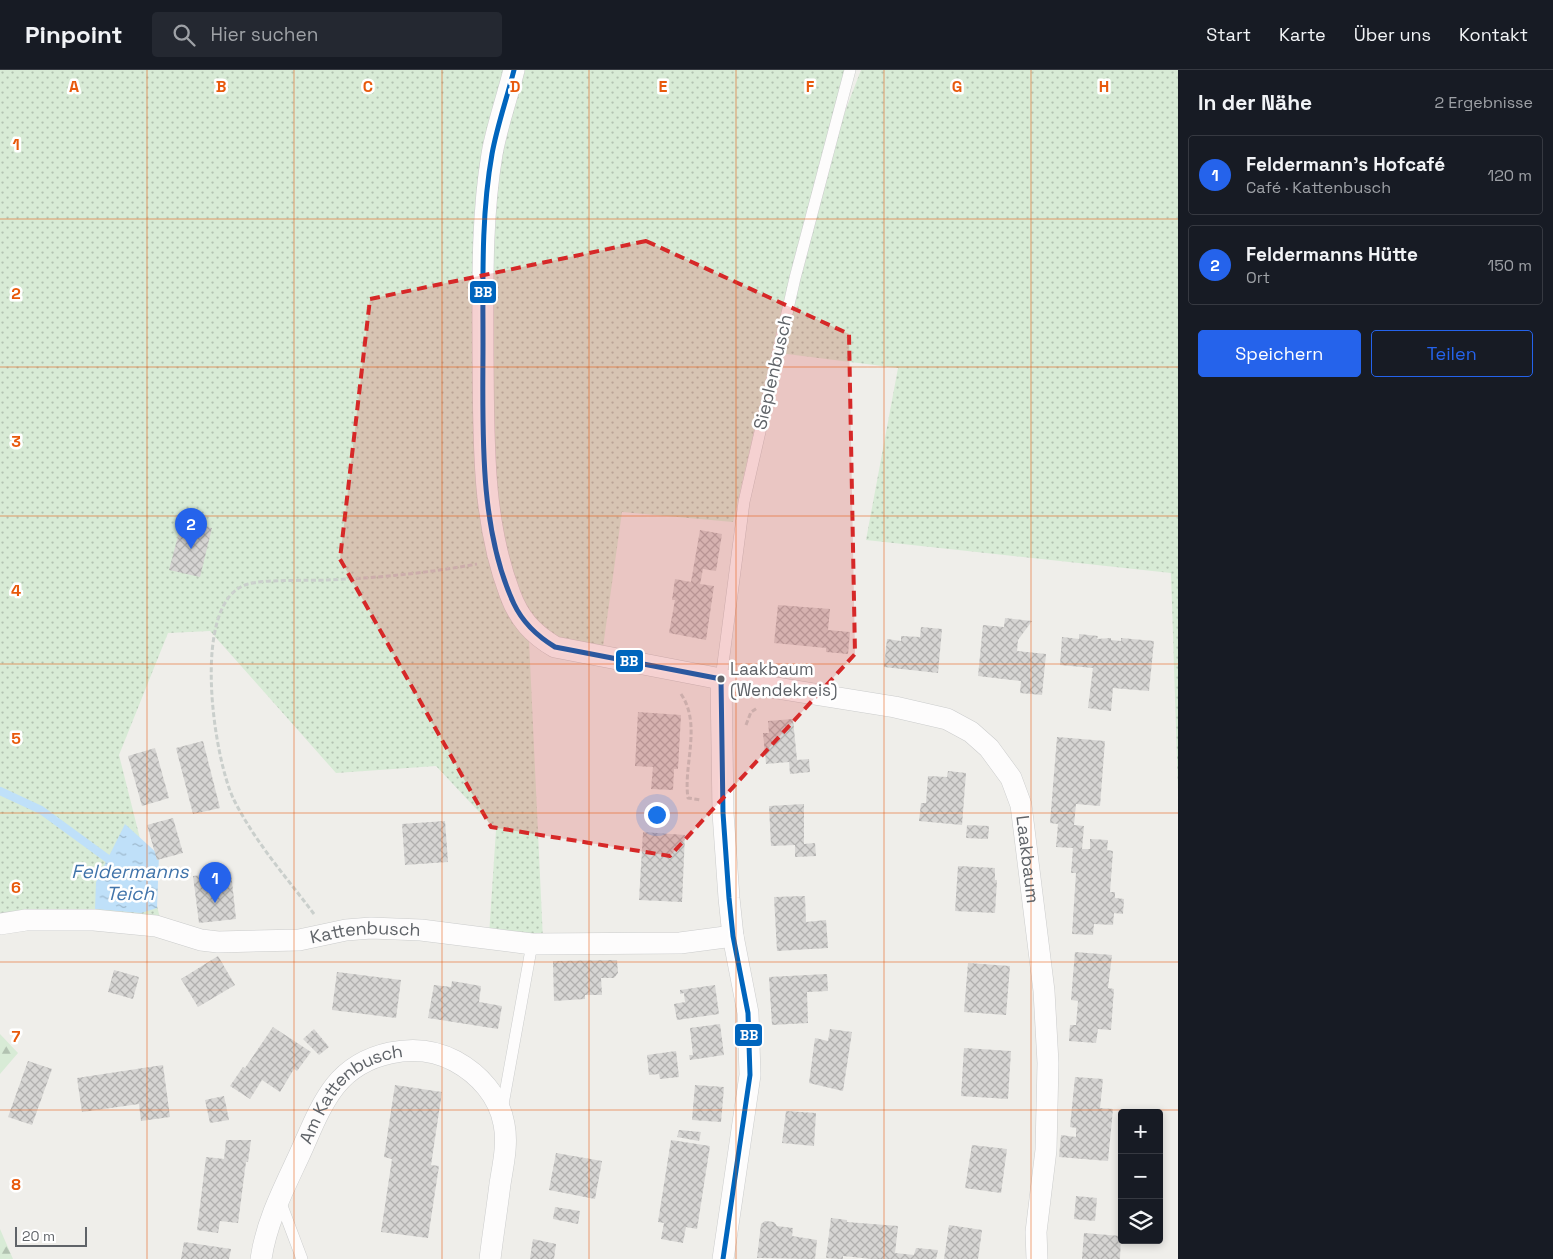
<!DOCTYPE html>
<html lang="de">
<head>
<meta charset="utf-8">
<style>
	:root { --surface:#171b24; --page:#242831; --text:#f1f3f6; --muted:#9ea1a6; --line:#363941; --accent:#2563eb }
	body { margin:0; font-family:"Space Grotesk",sans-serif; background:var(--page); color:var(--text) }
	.controls { position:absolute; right:15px; bottom:15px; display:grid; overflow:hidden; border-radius:5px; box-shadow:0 2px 8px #0003 }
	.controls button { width:45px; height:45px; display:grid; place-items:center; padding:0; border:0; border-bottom:1px solid var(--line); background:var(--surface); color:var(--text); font:25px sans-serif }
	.scale { position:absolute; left:15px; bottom:12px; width:72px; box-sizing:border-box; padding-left:5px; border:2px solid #5f6368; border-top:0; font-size:14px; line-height:18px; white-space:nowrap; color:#5f6368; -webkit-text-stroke:4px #fff; paint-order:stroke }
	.you { position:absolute; left:656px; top:744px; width:18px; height:18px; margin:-12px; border:4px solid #fff; border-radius:50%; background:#1a73e8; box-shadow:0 0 0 8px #1a73e833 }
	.badge { display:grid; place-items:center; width:32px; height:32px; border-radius:50%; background:var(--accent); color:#fff; font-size:16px; font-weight:700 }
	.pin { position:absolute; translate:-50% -41px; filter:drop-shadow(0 1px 2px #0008) }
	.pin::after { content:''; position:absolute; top:26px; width:18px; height:15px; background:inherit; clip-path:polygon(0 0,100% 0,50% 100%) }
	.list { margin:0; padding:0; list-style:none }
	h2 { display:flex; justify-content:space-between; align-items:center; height:65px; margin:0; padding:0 20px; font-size:21px }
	h2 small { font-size:16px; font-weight:400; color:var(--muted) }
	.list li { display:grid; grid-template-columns:32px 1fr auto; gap:15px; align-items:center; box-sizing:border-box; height:80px; margin:0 10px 10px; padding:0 10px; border:1px solid var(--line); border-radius:5px }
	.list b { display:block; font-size:19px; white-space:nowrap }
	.list p { margin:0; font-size:16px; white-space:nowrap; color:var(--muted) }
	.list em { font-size:16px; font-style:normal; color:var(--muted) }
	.actions { display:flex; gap:10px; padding:15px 20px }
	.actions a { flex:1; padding:11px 0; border:1px solid var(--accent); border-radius:5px; text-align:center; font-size:18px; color:var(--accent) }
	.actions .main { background:var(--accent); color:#fff }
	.icon { flex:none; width:28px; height:28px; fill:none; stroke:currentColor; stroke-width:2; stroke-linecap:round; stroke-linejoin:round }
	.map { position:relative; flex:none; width:1178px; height:1189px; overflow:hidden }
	header { display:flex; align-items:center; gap:30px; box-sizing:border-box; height:70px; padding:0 25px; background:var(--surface); border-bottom:1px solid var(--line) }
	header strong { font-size:24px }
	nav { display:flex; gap:28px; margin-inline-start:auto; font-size:18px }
	.search { width:350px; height:45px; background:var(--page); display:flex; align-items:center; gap:12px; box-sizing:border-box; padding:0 18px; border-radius:5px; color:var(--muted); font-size:19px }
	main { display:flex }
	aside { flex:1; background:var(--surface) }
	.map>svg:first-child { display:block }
</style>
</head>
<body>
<header>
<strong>Pinpoint</strong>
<div class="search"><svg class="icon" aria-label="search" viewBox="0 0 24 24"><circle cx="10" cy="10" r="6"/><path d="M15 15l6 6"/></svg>Hier suchen</div>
<nav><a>Start</a><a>Karte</a><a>Über uns</a><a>Kontakt</a></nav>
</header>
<main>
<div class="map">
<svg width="1178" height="1189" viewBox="0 0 1178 1189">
	<defs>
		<pattern id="grass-dots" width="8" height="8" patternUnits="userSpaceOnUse" patternTransform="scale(1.25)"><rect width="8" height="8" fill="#d8ebd6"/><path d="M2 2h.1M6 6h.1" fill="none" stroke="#b2c2b1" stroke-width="1.8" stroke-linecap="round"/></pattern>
		<pattern id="forest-firs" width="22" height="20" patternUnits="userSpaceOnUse" patternTransform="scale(1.25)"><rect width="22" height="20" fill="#d8ebd6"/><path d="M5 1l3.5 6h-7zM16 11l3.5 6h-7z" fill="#b2c2b1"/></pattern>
		<pattern id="water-ripples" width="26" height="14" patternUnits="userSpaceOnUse" patternTransform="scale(1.25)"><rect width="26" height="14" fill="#bfe0f9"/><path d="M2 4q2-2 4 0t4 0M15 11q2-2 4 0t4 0" fill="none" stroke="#9eb9cd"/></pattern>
		<pattern id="building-cross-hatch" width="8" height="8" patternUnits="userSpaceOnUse" patternTransform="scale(1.25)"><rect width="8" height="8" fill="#d6d5d3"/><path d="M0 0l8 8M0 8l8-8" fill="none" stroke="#b1b0af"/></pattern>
	</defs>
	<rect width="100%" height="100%" fill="#efeeea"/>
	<!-- grass -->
	<g fill="url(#grass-dots)">
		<path d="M0,0h510l-20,80 -5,364 4,49 27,59 13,18 14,300 -54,-5 7,-105 -60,-64 -100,7 -126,-142 -42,2 -49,122 41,163 -160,3z"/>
		<path d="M518,0h327l-55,205 -57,247 -111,-10 -19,135 -48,-11 -25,-20 -21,-56 -13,-46 -8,-66 7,-290z"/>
		<path d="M861,0h317v721l-7,-218 -305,-33 32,-172 -119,-15 57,-218z"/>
	</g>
	<!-- forest -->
	<g fill="url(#forest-firs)">
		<path d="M0,964l18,19 -18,21z"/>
		<path d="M0,1159l13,30h-13z"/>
	</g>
	<!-- water -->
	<path fill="url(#water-ripples)" d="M125,754l34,31 -2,53 -16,5 -46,-4 1,-27z"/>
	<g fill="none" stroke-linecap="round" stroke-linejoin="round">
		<!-- stream -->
		<path stroke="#bfe0f9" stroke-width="8" d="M0,721l41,19 74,54"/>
	</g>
	<!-- building -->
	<g fill="url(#building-cross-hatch)">
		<path d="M182,451l30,7 -12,49 -31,-7z"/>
		<path d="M700,460l22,4 -6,37 -13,-2 -3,15 14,2 -8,54 -37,-7 6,-33h-3l3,-21 16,3z"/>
		<path d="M778,535l52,4 -2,21 22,2 -2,22 -22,-2v-4l-52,-5z"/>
		<path d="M1005,548l27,3 -14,19 -1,11 29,3 -4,41 -22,-2 1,-12 -43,-5 5,-51 21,2z"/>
		<path d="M921,557l21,2 -4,44 -54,-6 3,-28 14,2v-5l19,1z"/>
		<path d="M1079,564l19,2 -1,3 14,-1v2l10,1v-3l33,3 -5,50 -36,-3 -2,23 -23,-3 5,-40 -33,-3 2,-28 17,2z"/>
		<path d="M638,642l43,3 -3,54h-4l-1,21 -22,-1 2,-22 -18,-1z"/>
		<path d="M793,649l4,41 12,-1 1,13 -20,2 -1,-12 -23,2 -3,-31h6l-1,-12z"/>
		<path d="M1057,667l48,4 -5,65 -24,-2 -2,21 10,1 -2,23h8v-10l18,1 -1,10 6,1 -3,41h5v6l9,1 -1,15 -9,-1 -1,12 -19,-1 -1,11 -21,-1 4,-61h-5l2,-25 -17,-1 2,-23 -8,-1z"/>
		<path d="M203,671l17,67 -27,6 -17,-66z"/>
		<path d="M155,678l14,50 -27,8 -14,-50z"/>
		<path d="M948,701l18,2 -4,52 -43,-4 2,-18h5l2,-27 19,1z"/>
		<path d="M804,734v40l11,-1 1,13 -21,1v-12l-24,1 -2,-40z"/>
		<path d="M173,748l10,35 -26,7 -10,-35z"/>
		<path d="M445,751l3,41 -43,3 -3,-41z"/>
		<path d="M967,755l22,1 -1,13 -22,-1z"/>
		<path d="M643,762l42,3 -3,67 -43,-2z"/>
		<path d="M958,796l37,2v12h2l-2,33 -40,-2z"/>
		<path d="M231,802l5,47 -37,4 -6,-47z"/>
		<path d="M805,826l1,26 20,-2 2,28 -51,3 -3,-54z"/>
		<path d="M1075,882l37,3 -4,33 6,1 -3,41 -13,-1 -2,14 -27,-2 1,-16h6l2,-24 -7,-1z"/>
		<path d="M218,886l17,29 -37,22 -17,-28z"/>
		<path d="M617,890l1,13 -4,5h-13l1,17h-17v4l-31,2 -1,-40z"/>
		<path d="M968,893l42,3 -4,49 -42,-3z"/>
		<path d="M114,900l25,7 -6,22 -25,-7z"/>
		<path d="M337,902l64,8 -5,38 -64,-8z"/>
		<path d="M827,904l1,17 -21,1 1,31 -36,2 -3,-48z"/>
		<path d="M452,911l29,5 -2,16 23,4 -4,23 -70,-11 6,-33 17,2z"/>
		<path d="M715,915l4,29 -42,6 -3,-16 11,-2 -1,-9 -4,1v-4z"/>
		<path d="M720,954l4,31 -34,5 -1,-5h4l-3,-27z"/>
		<path d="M273,957l38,25 -14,19 -3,-2 -14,23 -18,-12 -12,19 -20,-13 13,-19 2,1z"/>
		<path d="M314,959l15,18 -10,8 -16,-16z"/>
		<path d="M830,959l22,3 -9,59 -34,-8 6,-45 13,3z"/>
		<path d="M964,978l47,3 -3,48 -47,-3z"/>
		<path d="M676,981l3,26 -19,2 -1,-5 -10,1 -2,-20z"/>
		<path d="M28,991l24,8 -20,56 -24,-8z"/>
		<path d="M163,995l7,52 -29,4 -2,-17 -57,8 -5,-34z"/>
		<path d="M1075,1007l28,2 -3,29 13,1 -5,52 -49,-4 2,-22 15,2v-9l-6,-1z"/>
		<path d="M395,1015l47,7 -11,73 8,1 -11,72 -47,-6 11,-73 -8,-2z"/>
		<path d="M695,1015l29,2 -3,35 -29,-2z"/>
		<path d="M224,1026l5,24 -19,3 -5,-23z"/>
		<path d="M786,1041l30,2 -2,33 -32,-3z"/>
		<path d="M679,1060l22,2 -2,9 -22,-4z"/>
		<path d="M226,1070h25l-3,22h-2l-8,61 -18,-2 -2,12 -21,-3 9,-73 18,2z"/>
		<path d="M671,1070l39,6 -13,83 -11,-2 -3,16 -22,-4 3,-16 -6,-1z"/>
		<path d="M972,1075l35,4 -6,44 -36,-5z"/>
		<path d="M556,1083l46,8 -7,38 -46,-9z"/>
		<path d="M1076,1126l21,2 -2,23 -21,-2z"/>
		<path d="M555,1137l25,4 -2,13 -25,-5z"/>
		<path d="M831,1148l16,2v2l51,4 -3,27 19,2 2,-7 22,2 -2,9h-64l-29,-3v3l-17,-1z"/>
		<path d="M765,1151l9,1 3,4 16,2 -1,8 25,4 -2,19 -58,-1 4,-34z"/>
		<path d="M949,1155l33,5 -4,29h-34z"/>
		<path d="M1084,1163l37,3 -1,23h-38z"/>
		<path d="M533,1169l23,5 -2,15h-24z"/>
		<path d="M184,1172l47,7 -2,10h-48z"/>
	</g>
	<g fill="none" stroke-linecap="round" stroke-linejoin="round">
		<defs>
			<g id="lane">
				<path d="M721,609l23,-177 51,-224 55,-208"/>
				<path d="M502,1040l30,-166"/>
				<path d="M279,1128l23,61"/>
			</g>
			<g id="street">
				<path id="s1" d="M514,0c-7,28 -17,56 -22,84 -11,67 -9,133 -9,201 1,80 -2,163 27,239 9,25 23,40 45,53l166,32 174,28 52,12 24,13 18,16 22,30 10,27 23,186 4,72 -2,87 -10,82 1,27"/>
				<path d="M721,609l2,134 6,85 4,38 15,77 2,62 -27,184"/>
				<path id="s2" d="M0,854l26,-4h68l62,6 45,14 17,2 81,-2 47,-10 25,-2 50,2 111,14 148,-1 53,-7"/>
				<path id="s3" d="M261,1189c5,-35 21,-67 36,-99 12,-25 21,-52 38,-74 27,-34 81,-46 120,-25 24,13 44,35 49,63 4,20 -1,41 -4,60 -3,25 -7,50 -10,75"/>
			</g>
		</defs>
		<!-- lane casing -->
		<use href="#lane" stroke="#cbcccc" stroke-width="12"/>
		<!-- street casing -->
		<use href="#street" stroke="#cbcccc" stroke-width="22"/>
		<!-- path -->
		<g stroke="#cacfcc" stroke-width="3" stroke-dasharray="5 2.5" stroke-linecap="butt">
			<path d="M681,624c21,31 2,71 7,104l13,2"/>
			<path d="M746,655l5,-13 6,-4"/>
			<path d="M314,844c-27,-36 -59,-72 -80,-114 -20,-40 -45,-200 14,-216 18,-5 59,-3 79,-4 50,-2 101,-7 150,-16"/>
		</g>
		<!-- lane -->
		<use href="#lane" stroke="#fdfcfc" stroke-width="11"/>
		<!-- street -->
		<use href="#street" stroke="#fdfcfc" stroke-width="21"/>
		<defs>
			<path id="bus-1" d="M514,0c-7,28 -17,56 -22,84 -11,62 -9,126 -9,189 0,83 -5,184 31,261 9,19 23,32 41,43l166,32 2,134 6,85 4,38 15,77 2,62 -27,184"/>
		</defs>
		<!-- bus-1 casing -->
		<use href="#bus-1" stroke="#fff" stroke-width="9"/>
		<!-- bus-1 -->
		<use href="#bus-1" stroke="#0065bd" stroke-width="5"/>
	</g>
	<!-- marked area -->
	<path fill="#d62828" fill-opacity="0.2" stroke="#d62828" stroke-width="4" stroke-dasharray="10 6" stroke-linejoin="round" d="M646,171l203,93 6,320 -185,202 -179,-29 -151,-268 30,-260z"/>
	<!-- grid -->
	<path fill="none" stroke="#e8590c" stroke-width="1" stroke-opacity="0.55" d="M147,0v1189M294,0v1189M442,0v1189M589,0v1189M736,0v1189M884,0v1189M1031,0v1189M0,149h1178M0,297h1178M0,446h1178M0,594h1178M0,743h1178M0,892h1178M0,1040h1178"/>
	<!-- markers -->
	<circle fill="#5f6368" stroke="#fff" stroke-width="2" cx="721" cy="609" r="4.5"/>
	<g text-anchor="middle" stroke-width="5" stroke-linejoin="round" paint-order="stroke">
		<!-- bus labels -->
		<g font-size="17" fill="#5f6368" stroke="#fff" text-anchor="start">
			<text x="730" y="605">Laakbaum<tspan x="730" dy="21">(Wendekreis)</tspan></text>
		</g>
		<!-- street labels -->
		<g font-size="18" fill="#5f6368" stroke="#fff">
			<text transform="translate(773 302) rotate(-77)" y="6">Sieplenbusch</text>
			<text dy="6" stroke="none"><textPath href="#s1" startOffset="1172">Laakbaum</textPath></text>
			<text dy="6" stroke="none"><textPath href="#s2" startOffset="369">Kattenbusch</textPath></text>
			<text dy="6" stroke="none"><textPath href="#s3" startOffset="196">Am Kattenbusch</textPath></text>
		</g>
		<!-- water labels -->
		<g font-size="19" font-style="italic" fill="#4174aa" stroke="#fff">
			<text x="130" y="808">Feldermanns<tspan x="130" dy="22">Teich</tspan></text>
		</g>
	</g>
	<g font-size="16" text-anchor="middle" font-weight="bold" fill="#e8590c" stroke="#fff" stroke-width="5" stroke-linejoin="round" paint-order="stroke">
		<text x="74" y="22">A</text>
		<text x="221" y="22">B</text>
		<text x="368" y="22">C</text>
		<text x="515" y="22">D</text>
		<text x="663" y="22">E</text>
		<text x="810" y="22">F</text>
		<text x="957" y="22">G</text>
		<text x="1104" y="22">H</text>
		<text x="16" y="80">1</text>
		<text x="16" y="229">2</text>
		<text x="16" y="377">3</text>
		<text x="16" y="526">4</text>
		<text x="16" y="674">5</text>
		<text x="16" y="823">6</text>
		<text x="16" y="972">7</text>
		<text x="16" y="1120">8</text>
	</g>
	<g stroke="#fff" stroke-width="2">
		<rect x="469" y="210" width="28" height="24" rx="5" fill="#0065bd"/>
		<rect x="615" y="579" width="29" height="24" rx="5" fill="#0065bd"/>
		<rect x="734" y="953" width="29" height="24" rx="5" fill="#0065bd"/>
	</g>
	<g font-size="14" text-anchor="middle" font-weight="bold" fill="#fff">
		<text x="483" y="227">BB</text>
		<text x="629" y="596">BB</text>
		<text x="749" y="970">BB</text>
	</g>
</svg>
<div class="controls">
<button>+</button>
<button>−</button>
<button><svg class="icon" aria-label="layers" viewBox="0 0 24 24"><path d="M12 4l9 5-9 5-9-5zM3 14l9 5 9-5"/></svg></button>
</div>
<div class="scale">20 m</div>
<div class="you"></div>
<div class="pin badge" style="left:215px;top:833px">1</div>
<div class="pin badge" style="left:191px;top:479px">2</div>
</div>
<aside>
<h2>In der Nähe<small>2 Ergebnisse</small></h2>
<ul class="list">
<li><span class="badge">1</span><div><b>Feldermann's Hofcafé</b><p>Café · Kattenbusch</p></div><em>120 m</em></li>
<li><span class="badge">2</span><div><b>Feldermanns Hütte</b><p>Ort</p></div><em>150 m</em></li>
</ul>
<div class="actions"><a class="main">Speichern</a><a>Teilen</a></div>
</aside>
</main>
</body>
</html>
